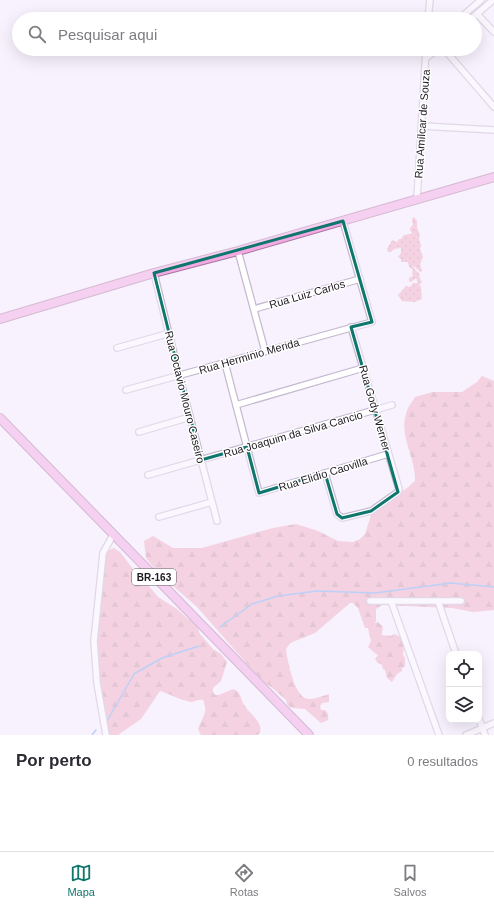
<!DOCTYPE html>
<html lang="pt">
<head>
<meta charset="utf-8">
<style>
	:root { --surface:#fff; --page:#f2f2f3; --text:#2b2b33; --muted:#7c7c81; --line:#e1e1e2; --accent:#0f766e }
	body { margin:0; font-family:Helvetica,sans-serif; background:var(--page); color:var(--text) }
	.controls { position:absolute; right:12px; bottom:12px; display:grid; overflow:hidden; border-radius:8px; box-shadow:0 4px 16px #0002 }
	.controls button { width:36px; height:36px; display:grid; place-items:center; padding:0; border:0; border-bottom:1px solid var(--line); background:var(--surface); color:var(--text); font:20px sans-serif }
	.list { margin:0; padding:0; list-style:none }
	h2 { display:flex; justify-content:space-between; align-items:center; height:52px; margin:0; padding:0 16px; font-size:17px }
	h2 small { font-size:13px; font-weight:400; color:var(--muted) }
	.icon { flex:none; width:22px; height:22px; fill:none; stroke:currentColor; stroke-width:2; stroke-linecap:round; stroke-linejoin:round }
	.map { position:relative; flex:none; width:494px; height:735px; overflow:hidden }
	.search { position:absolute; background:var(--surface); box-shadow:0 4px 16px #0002; left:12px; right:12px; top:12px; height:44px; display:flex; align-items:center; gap:10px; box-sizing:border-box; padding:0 14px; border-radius:22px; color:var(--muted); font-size:15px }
	.sheet { height:116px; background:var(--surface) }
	nav { display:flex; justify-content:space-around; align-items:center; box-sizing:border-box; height:56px; border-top:1px solid var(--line); background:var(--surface); font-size:11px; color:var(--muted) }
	nav a { display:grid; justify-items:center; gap:2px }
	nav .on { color:var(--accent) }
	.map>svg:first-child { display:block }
</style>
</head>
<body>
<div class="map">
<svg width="494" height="735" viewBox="0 0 494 735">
	<defs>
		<pattern id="grass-dots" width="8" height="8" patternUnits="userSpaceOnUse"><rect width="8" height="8" fill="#efadbf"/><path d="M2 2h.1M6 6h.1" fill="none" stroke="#cc94a4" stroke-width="1.8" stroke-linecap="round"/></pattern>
		<pattern id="forest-firs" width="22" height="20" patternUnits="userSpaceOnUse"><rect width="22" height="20" fill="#efadbf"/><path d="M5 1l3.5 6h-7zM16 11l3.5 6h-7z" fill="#cc94a4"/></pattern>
	</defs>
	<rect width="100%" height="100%" fill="#f8f1fe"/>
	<!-- grass -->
	<path fill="url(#grass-dots)" d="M414,217l3,4v6l3,9 -1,3 2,6 -1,4 3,8 -3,7 2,7 -2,1 -7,-7 2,5 4,3 1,5 2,5 -3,1 2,3 1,12 -7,3 -13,-1 -4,-6 8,-9 4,1 3,-4h5l-2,-5 -5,4 -2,-1v-3l4,-2 -1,-3 1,-3 -4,-3 -1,-5h-7v-3l-3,-2 3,-4v-5l-7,1 -3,3h-3l-1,-3 5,-9 5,2 2,-3h2l3,-4 7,-1 1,-1 -2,-3v-2l3,-3 -1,-6z"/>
	<!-- forest -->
	<g fill="url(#forest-firs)">
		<path d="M482,376l12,5v229l-21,2 -21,-4 -70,-3 -6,4v12l-2,2 4,-1 5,5 -1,4v4l8,1 5,-2 7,4 3,5 -2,2 1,5c-2,4 -1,5 1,8v8l-3,2v3l-5,3 -5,8 -5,-4 -2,-8 -2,-1 -1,-4 -5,-3 -2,-3 3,-4 -2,-1 -8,-7 3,-6 -3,-13h-3l-7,-20 -5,-5h-3l-35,30 -25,10 -4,6c1,11 8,44 19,49 7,3 17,-2 24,-4v8l-7,1 -2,3 1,4h4c3,3 4,5 3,10l-7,3 -16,-14 -12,-1 -3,-1 -3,-3 -1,-4 -16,-14 -6,-3 -67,-76 -39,-34 -12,-15 -2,-17 9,-5 20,12h29l71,-20 23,-4 22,7 20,10 15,1 7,-3 5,-5 7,-22 35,-24 8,-7c1,-23 -16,-44 -9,-67 1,-6 6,-12 9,-17l18,-5h29l15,-10z"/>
		<path d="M114,548l6,4 22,29 7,5 9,11 19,12 11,10 7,2 5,13 13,15 8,5 6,8 -6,19 -8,7v4l2,3h4l14,-6c9,3 7,11 12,17 5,9 18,15 15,27l-3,2h-56l-3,-6c4,-12 11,-17 5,-29 -5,-1 -8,2 -12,2 -11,-2 -21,-8 -31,-11l-19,28 -23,16h-10l-5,-19 -8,-69 8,-82 4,-14z"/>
	</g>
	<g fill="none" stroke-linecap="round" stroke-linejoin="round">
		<!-- stream -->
		<g stroke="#76a9f0" stroke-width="1.5">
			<path d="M220,627l32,-23 26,-8 39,-5 58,2 76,-10 43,4"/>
			<path d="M107,721l27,-47 28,-16 37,-12"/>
			<path d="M92,735l4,-5"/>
		</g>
		<defs>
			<g id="minor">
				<path d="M477,14l17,18"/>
				<path d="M428,19l2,-19"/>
				<path d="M459,19l22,-19"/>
				<path d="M471,19l22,-19"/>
				<path d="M444,49l50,58"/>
				<path d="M426,58l12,-9"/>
				<path d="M422,126l72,4"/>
				<path d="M417,199l9,-150"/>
				<path d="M238,251l27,100"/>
				<path d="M154,273l25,102 38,146"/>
				<path d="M254,309l106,-30"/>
				<path d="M117,348l53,-15"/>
				<path d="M225,363l34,130 129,-39"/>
				<path d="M126,390l246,-68 -29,-101"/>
				<path d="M236,405l127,-37"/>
				<path d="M139,432l51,-15"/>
				<path d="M325,473l12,41 5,4 29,-7 27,-19 1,-3 -48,-162"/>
				<path d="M148,475l244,-70"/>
				<path d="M159,517l53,-15"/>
				<path d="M370,601h91"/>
				<path d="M391,601l48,134"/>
				<path d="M438,601l18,53"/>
				<path d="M479,719l6,16"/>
				<path d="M106,735l-9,-52 -3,-42 9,-88 10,-18"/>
				<path d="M466,735l28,-12"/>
			</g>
			<g id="highway">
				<path d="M0,319l154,-46 84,-22 256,-74"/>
				<path d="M0,418l309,317"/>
			</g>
		</defs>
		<!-- minor casing -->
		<use href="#minor" stroke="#c5bacf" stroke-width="8"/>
		<!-- highway casing -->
		<use href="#highway" stroke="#a8779e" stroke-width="10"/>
		<!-- minor -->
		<use href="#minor" stroke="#fff" stroke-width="5.5"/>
		<!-- highway -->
		<use href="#highway" stroke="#f3a9e2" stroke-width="8"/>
	</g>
	<!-- marked area -->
	<path d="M0 0H494V735H0ZM343,221l29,101 -21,5 47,165 -27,19 -29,7 -5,-4 -12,-41 -66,20 -12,-46 -46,13 -47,-187z" fill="#f8f1fe" fill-opacity=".55" fill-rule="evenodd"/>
	<path fill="none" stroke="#0f766e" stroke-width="3" stroke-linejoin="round" d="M343,221l29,101 -21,5 47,165 -27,19 -29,7 -5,-4 -12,-41 -66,20 -12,-46 -46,13 -47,-187z"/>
	<g text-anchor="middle" stroke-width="3" stroke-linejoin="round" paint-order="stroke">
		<!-- shield labels -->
		<rect fill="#fff" stroke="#615e63" stroke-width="1" x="132" y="569" width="44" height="16" rx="3"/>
		<g font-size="10" font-weight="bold" fill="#1d1920">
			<text x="154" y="581">BR-163</text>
		</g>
		<!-- street labels -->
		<g font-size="11" fill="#1d1920" stroke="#fff">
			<text transform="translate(422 124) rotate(-86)" y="4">Rua Amílcar de Souza</text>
			<text transform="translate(307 294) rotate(-16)" y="4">Rua Luiz Carlos</text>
			<text transform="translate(249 356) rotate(-16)" y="4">Rua Herminio Merida</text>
			<text transform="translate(185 397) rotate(76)" y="4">Rua Octavio Mouro Caseiro</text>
			<text transform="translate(375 408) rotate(74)" y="4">Rua Gody Werner</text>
			<text transform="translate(293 434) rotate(-16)" y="4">Rua Joaquim da Silva Cancio</text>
			<text transform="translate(323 474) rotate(-17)" y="4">Rua Elidio Caovilla</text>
		</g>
	</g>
</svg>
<div class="controls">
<button><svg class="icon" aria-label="locate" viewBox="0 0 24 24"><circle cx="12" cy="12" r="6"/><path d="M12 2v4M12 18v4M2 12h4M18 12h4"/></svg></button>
<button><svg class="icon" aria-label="layers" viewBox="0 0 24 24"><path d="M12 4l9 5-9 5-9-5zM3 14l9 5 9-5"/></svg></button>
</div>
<div class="search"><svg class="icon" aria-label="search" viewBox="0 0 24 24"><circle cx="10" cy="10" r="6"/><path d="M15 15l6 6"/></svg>Pesquisar aqui</div>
</div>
<section class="sheet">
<h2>Por perto<small>0 resultados</small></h2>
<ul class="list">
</ul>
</section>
<nav>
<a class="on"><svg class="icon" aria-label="map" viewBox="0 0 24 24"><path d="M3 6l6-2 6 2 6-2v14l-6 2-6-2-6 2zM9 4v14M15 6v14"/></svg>Mapa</a>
<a><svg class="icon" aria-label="directions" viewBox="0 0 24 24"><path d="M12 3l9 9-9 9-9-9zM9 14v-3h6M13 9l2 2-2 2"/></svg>Rotas</a>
<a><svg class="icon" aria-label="saved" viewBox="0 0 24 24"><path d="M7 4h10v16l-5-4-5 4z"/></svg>Salvos</a>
</nav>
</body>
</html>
